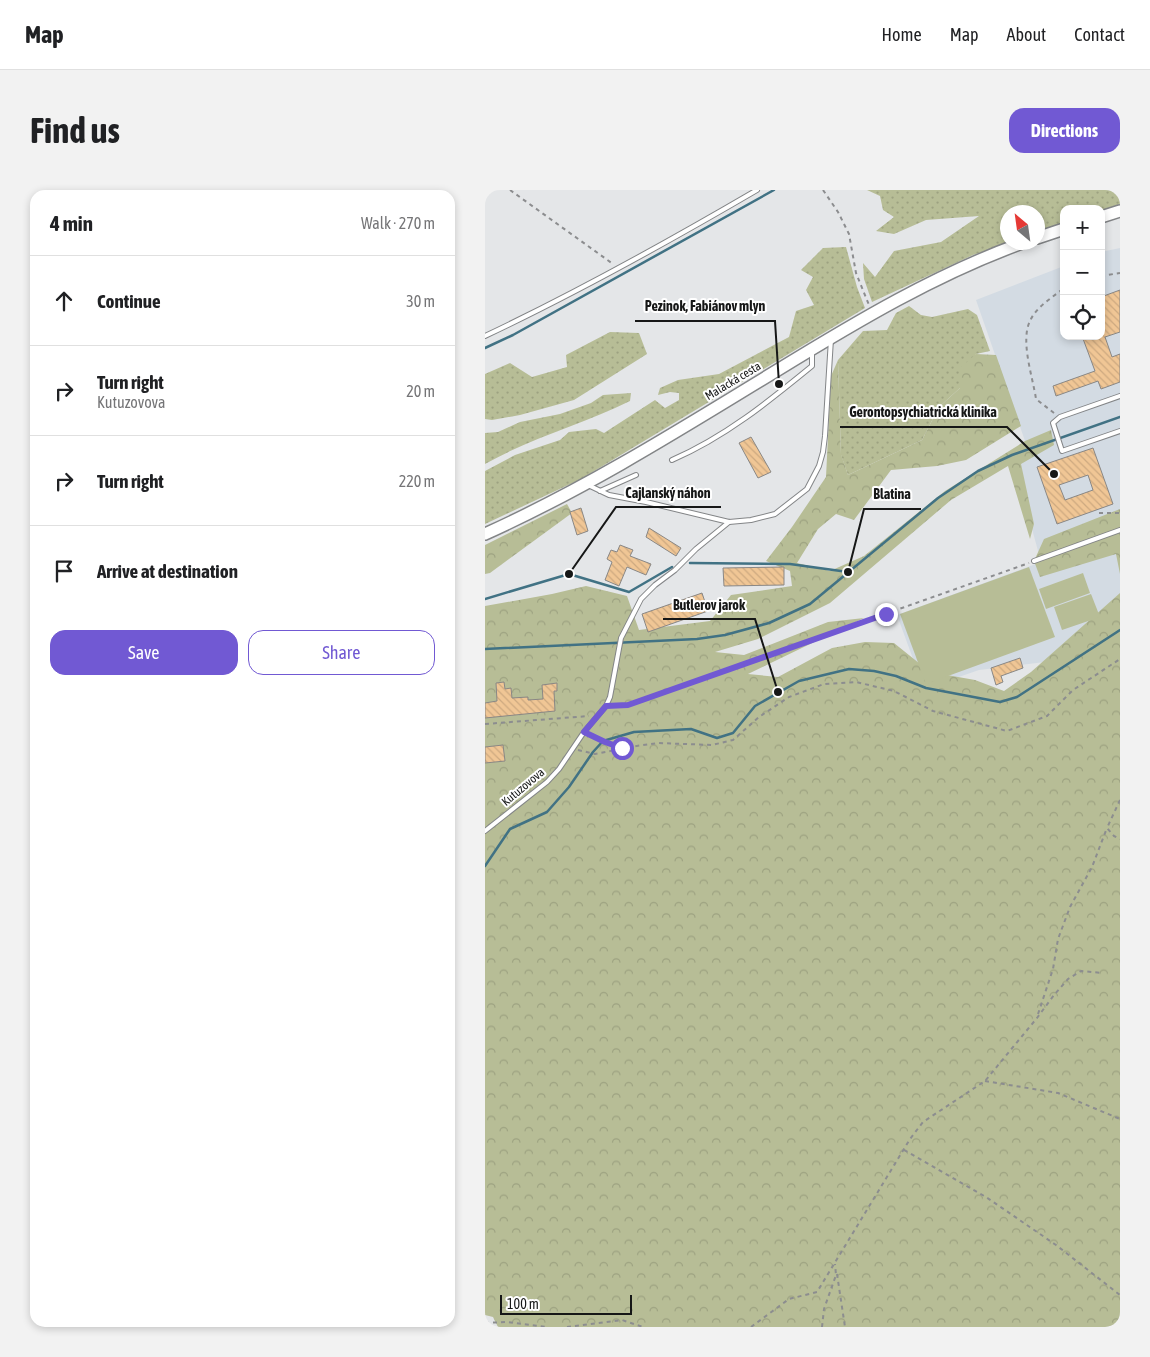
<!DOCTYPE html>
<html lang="en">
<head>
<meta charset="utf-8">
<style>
	:root { --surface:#fff; --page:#f2f2f2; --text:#202124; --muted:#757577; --line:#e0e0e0; --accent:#7159d3 }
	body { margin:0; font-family:"Asap Condensed",sans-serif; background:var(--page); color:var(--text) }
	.controls { position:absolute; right:15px; top:15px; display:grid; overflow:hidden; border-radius:10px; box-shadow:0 2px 8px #0003 }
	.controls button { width:45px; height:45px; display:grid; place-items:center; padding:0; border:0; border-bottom:1px solid var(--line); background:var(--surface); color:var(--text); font:25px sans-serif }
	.compass { position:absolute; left:515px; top:15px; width:45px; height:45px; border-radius:50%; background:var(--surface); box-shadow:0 2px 8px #0003; rotate:331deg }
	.scale { position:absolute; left:15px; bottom:12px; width:132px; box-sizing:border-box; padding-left:5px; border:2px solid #161717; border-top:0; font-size:14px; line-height:18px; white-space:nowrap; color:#161717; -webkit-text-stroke:4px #fff; paint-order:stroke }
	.stop { position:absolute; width:15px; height:15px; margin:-11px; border:4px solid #7159d3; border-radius:50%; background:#fff }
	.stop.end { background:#7159d3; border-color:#fff; box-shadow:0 1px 5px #0008 }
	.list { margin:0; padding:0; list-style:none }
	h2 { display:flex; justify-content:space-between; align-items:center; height:65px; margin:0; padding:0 20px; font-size:21px }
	h2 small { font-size:16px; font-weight:400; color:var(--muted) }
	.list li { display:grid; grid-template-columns:32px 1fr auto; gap:15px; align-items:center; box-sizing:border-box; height:90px; padding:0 20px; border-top:1px solid var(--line) }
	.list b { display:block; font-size:19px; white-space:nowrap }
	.list p { margin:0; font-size:16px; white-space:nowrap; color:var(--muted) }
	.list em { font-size:16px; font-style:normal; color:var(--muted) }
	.actions { display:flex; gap:10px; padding:15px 20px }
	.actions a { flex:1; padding:11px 0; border:1px solid var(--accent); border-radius:15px; text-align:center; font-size:18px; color:var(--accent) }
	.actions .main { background:var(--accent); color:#fff }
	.icon { flex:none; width:28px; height:28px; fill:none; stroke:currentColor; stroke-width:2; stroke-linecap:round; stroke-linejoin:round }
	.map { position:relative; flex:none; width:635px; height:1137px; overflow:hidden; border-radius:15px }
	header { display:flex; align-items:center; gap:30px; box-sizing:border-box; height:70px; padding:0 25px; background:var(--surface); border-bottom:1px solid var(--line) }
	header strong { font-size:24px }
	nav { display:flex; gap:28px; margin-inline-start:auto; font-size:18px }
	.intro { display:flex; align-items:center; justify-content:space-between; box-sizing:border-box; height:120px; padding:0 30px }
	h1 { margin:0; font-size:35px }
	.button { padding:12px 22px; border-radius:15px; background:var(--accent); color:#fff; font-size:18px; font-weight:700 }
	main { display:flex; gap:30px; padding:0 30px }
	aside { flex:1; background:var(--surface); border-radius:15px; box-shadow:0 2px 8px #0003 }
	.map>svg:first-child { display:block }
</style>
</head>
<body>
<header>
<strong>Map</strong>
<nav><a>Home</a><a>Map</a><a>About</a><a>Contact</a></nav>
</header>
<div class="intro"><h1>Find us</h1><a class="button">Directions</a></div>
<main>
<aside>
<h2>4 min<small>Walk · 270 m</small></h2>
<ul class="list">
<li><svg class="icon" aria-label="ahead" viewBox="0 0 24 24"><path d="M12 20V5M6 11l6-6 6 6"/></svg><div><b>Continue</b></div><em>30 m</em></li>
<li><svg class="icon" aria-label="right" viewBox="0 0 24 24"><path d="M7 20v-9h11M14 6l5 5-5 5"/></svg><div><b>Turn right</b><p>Kutuzovova</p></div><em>20 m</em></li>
<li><svg class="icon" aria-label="right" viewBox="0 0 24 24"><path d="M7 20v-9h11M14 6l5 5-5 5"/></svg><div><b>Turn right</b></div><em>220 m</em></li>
<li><svg class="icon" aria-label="arrive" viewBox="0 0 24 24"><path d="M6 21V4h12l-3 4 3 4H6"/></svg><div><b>Arrive at destination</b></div></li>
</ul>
<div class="actions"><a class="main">Save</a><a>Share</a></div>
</aside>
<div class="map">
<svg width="635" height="1137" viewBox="0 0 635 1137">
	<defs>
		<pattern id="grass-dots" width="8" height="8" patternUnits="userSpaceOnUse" patternTransform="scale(1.25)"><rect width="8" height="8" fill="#b7bd96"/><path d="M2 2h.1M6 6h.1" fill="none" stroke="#9da281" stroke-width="1.8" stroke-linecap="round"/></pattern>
		<pattern id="forest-crowns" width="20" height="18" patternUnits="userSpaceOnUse" patternTransform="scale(1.25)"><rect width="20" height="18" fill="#b7bd96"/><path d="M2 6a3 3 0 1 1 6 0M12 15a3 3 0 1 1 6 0" fill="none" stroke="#9da281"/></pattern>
		<pattern id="building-back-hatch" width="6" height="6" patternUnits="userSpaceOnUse" patternTransform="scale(1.25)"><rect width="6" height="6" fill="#f0c695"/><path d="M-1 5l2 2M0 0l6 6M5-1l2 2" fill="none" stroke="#cda980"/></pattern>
	</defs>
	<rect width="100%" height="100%" fill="#e4e6e8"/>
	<!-- built -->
	<path fill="#d3dbe3" d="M635,58v391l-42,19 -99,12 -55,19 -27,-74 144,-53 -29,-107 14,-5 -1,-9 -49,-141 88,-34v70h37v-84z"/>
	<!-- grass -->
	<g fill="url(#grass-dots)">
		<path d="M382,0h253v14l-19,7v-2h-37v15l-26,9 -1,-21h-30v30l2,1 -36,12 -101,47 -8,-23 -1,-16 12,14 19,-26 47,-9 38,-26 -53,4 -32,14 -18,-3 18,-14 -11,-7 -3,-14z"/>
		<path d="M361,57l11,40 8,21 -284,171 -96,45v-53l30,-16 45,-15 9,-8 27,-3 8,4 51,-33 10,8 14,-8v-7l-9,-1 -12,3 2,-7 18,-8 41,-6 70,-37 7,-26 18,-6 -8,-15 7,-13 -12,-7 22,-22z"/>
		<path d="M424,116l12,9 11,2 36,-8 9,6 13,36 -14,3 -16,34 -21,19 -17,33 -74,35 -7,-20 -3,-95 25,-29 24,-1 9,-17z"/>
		<path d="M125,142l29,1 8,21 -73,46 -54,15 -28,5 -7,-1v-45l25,-11 22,14 35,-10 -1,-12z"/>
		<path d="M146,203l-1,8c-47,23 -99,37 -145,63v-31l13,-1 22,-10 40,-8 31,-11 12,-8z"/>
	</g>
	<!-- forest -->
	<g fill="url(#forest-crowns)">
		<path d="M491,164l20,1 25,71 -55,34 -29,6 -46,4 -37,50 -18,-6 -18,15 -21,34 33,8 34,-15 81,-65 80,-50 26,-11 3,15 -33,19 13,60 -4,15 -22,-73 -57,34 -121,103 -72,36 -43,13 29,3 84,-33 36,-4 -116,56 30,3 54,-29 33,-6 29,1 36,29 45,8 29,11 27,-19 89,-79v734h-622l-5,-10 -8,-2v-709l67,-12 34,-8 41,10 12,34 71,-9 21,-26 61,-9 -2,-15 -24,-10 26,-34 34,-50 5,-101 7,-16 3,94 7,21 74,-35 17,-33 21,-19v-20z"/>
		<path d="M82,314l5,9 -82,60 -5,1v-29z"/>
		<path d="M635,319v65l-4,-20 -76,23 -6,-16 10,-22z"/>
	</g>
	<!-- green -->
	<g fill="#b7bd96">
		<path d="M544,377l26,70 -129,47 -26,-70z"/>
		<path d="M598,383l7,20 -44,16 -7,-20z"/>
		<path d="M606,404l9,23 -38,13 -8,-23z"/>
	</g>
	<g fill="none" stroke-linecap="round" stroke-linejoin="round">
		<!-- stream -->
		<g stroke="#417284" stroke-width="2.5">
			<path d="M0,158l28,-13 261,-145"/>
			<path d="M205,373l100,1 58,8"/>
			<path d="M0,409l84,-25 60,18 43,-25"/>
			<path d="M0,459l212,-10 28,-4 44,-12 41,-19 128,-106 40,-27 34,-16 108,-38"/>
			<path d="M0,676l25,-37 37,-17 22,-25 24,-35 10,-11 31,-9 57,-3 26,9 16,-5 22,-27 44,-25 50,-12 25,2 22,5 30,12 74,14 17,-5 103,-67"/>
		</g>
	</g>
	<!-- building -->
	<g fill="url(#building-back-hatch)" stroke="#898785" fill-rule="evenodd">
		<path d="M635,100v42l-15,5 7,20 8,-3v28l-19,7 -3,-8 -42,15 -3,-10 42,-15 -13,-35h19v-39z"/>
		<path d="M266,247l20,35 -13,6 -19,-35z"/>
		<path d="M608,258l20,56 -56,20 -20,-57zM603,285l5,15 -28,10 -6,-15z"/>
		<path d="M96,318l7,23 -11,4 -7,-23z"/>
		<path d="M164,338l32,20 -5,8 -30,-19z"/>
		<path d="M135,355l13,5 -3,6 21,8 -5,11 -19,-8 -8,19 -14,-6 7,-18 -5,-3 4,-9 6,2z"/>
		<path d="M299,377v18l-60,1 -1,-18z"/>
		<path d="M217,403l6,18 -60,21 -6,-18z"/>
		<path d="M535,468l3,10 -22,8 2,6 -7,3 -5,-17z"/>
		<path d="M19,492l1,7 6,-1 1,10 16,-1v3l15,-1 -1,-14 15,-2v8h-3l1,20 -70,7v-15l12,-2 -1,-18z"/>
		<path d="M18,555l2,16 -20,2v-16z"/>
	</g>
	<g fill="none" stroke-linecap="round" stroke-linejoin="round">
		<defs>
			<g id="service">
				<path d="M0,146c93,-44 183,-94 272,-146"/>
				<path d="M635,206l-60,21 -7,6 9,28 58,-20"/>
				<path d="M187,270c53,-23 96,-58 140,-94v-15"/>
				<path d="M103,295l21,10 37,7 83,20 22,-2 24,-6 32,-25 12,-23 4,-14 2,-16 6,-97"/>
				<path d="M115,301l36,-16"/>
				<path d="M549,371l86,-31"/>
				<path d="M0,641l62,-49 12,-13 25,-37 22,-26 4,-9 11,-59 20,-39 14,-14 20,-15 21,-21 33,-27"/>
			</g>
			<g id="secondary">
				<path d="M616,27l19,-6"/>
				<path d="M552,48l27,-9"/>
				<path d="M0,344c102,-46 196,-105 291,-163 80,-49 160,-97 249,-129"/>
			</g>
		</defs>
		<!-- service casing -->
		<use href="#service" stroke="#838587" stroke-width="6"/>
		<!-- secondary casing -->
		<use href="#secondary" stroke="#838587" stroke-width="14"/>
		<!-- path -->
		<g stroke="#8c8d8f" stroke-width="2" stroke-dasharray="4 4" stroke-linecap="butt">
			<path d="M25,0l103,74"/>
			<path d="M338,0l15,22 11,22 7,39 13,32"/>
			<path d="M616,86l19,-3"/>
			<path d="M569,223l-18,-14c-3,-21 -16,-58 -6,-78 6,-14 23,-24 34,-33"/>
			<path d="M614,323h21"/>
			<path d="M128,516l15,-1 401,-142"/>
			<path d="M0,534l104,-8"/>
			<path d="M105,545l15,7 17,6 36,-5 54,2 21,-5 26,-23 30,-20 35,-13 32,-2 38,9 39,20 74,20 40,-15 26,-26 47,-31"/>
			<path d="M93,560l17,4 25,-5"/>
			<path d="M635,610l-13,28 7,8 6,3"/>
			<path d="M553,824l15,-45 5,-30 12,-32 22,-40 15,-39"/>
			<path d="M500,891l73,12 62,26"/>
			<path d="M419,960l82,47 70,48 64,50"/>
			<path d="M352,1084l8,53"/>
			<path d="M0,1133l21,-1 41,5"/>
			<path d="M82,1137l55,-7 21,7"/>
			<path d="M266,1137l38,-28 28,-7 93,-153 13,-17 62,-41 52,-63 17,-23 14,-16 13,-8 21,2"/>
			<path d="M337,1137l2,-18 12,-34 -1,-11"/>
		</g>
		<!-- service -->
		<use href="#service" stroke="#fff" stroke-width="4"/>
		<!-- secondary -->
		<use href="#secondary" stroke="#fff" stroke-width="11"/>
	</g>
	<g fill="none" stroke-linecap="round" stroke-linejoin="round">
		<!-- route -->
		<path stroke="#7159d3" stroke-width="6" d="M137,558l-17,-6 -21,-10 22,-26 22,-1 258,-91"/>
	</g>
	<g text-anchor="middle" stroke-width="4" stroke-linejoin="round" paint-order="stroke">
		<!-- street labels -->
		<g font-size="12" fill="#161717" stroke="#fff">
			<text transform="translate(248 191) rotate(-31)" y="4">Malacká cesta</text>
			<text transform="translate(38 597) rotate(-40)" y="4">Kutuzovova</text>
		</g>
	</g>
	<!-- callouts -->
	<path fill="none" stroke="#161717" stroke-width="2" d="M294 194L290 131H150M569 284L522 237H355M84 384L131 317H236M363 382L379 319H436M293 502L270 429H178"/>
	<g fill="#161717" stroke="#fff" stroke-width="2">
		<circle cx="294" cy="194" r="5"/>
		<circle cx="569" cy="284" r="5"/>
		<circle cx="84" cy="384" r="5"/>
		<circle cx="363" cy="382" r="5"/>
		<circle cx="293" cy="502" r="5"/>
	</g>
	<g font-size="14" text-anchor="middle" font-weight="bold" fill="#161717" stroke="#fff" stroke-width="4" stroke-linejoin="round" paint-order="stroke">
		<text x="220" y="121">Pezinok, Fabiánov mlyn</text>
		<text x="438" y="227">Gerontopsychiatrická klinika</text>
		<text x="183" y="308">Cajlanský náhon</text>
		<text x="407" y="309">Blatina</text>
		<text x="224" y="420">Butlerov jarok</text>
	</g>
</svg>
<div class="controls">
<button>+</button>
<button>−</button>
<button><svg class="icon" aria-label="locate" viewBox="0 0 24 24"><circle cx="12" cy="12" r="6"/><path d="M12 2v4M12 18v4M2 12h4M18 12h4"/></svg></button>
</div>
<svg class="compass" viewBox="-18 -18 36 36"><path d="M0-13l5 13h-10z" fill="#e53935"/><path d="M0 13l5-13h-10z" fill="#757577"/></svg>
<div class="scale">100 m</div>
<div class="stop" style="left:137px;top:558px"></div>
<div class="stop end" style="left:401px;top:424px"></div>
</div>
</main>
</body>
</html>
